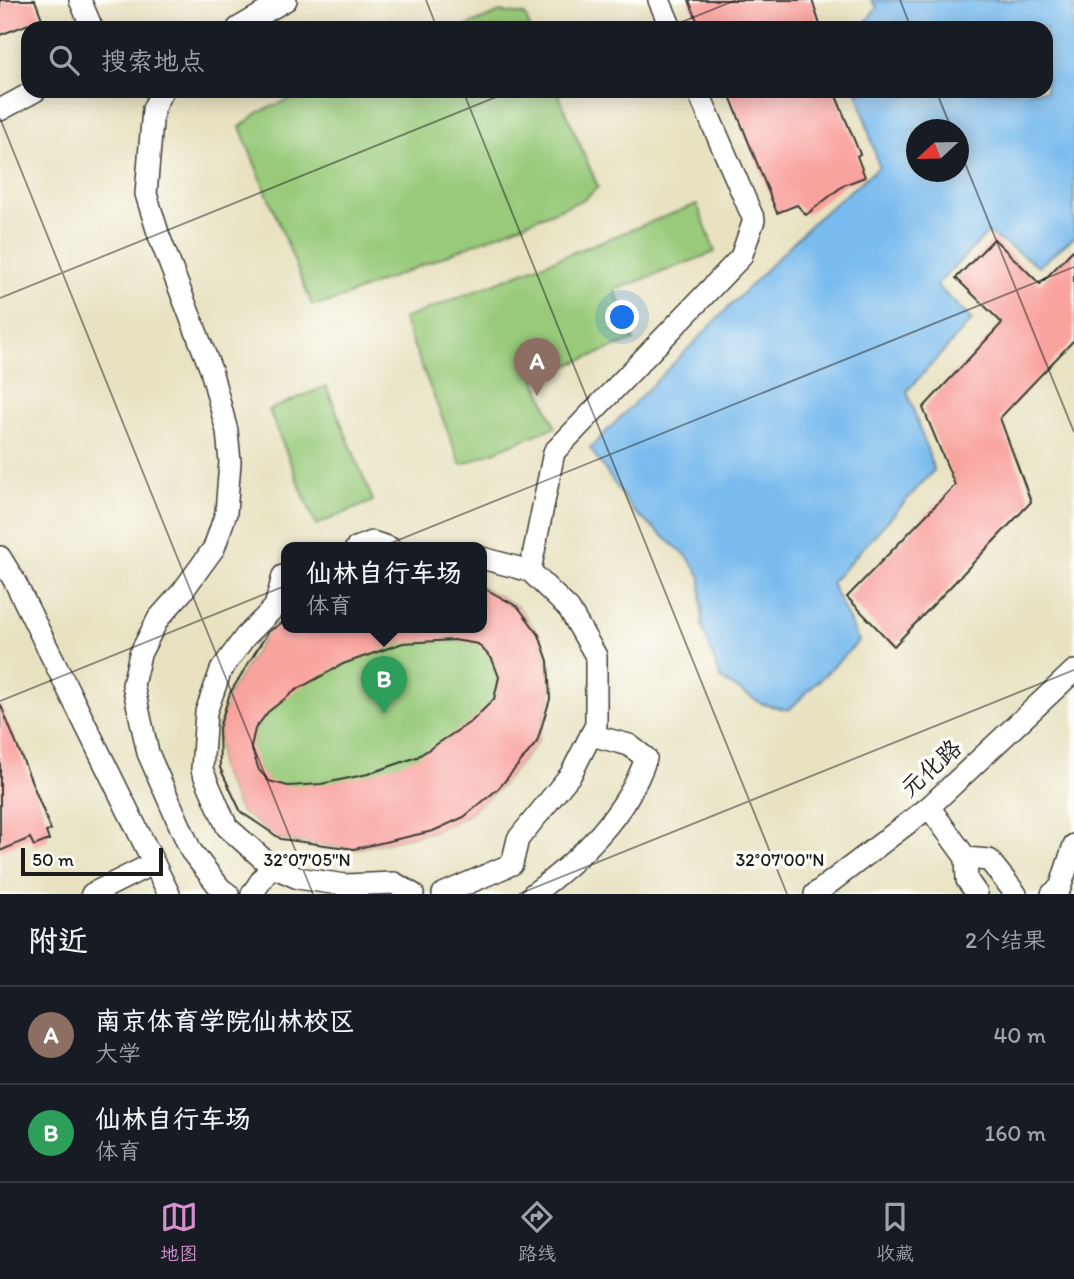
<!DOCTYPE html>
<html lang="zh">
<head>
<meta charset="utf-8">
<style>
	:root { --surface:#171b24; --page:#242831; --text:#f1f3f6; --muted:#9ea1a6; --line:#363941; --accent:#d690ce }
	body { margin:0; font-family:Itim,"LXGW WenKai TC",sans-serif; background:var(--page); color:var(--text) }
	.compass { position:absolute; left:906px; top:119px; width:63px; height:63px; border-radius:50%; background:var(--surface); box-shadow:0 4px 18px #0003; rotate:248deg }
	.scale { position:absolute; left:21px; bottom:18px; width:142px; box-sizing:border-box; padding-left:7px; border:4px solid #1c1c1c; border-top:0; font-size:19px; line-height:24px; white-space:nowrap; color:#1c1c1c; -webkit-text-stroke:5px #fdfcf7; paint-order:stroke }
	.you { position:absolute; left:623px; top:318px; width:24px; height:24px; margin:-18px; border:5px solid #fff; border-radius:50%; background:#1a73e8; box-shadow:0 0 0 10px #1a73e833 }
	.badge { display:grid; place-items:center; width:46px; height:46px; border-radius:50%; background:var(--accent); color:#fff; font-size:23px; font-weight:700 }
	.pin { position:absolute; translate:-50% -58px; filter:drop-shadow(0 2px 4px #0008) }
	.pin::after { content:''; position:absolute; top:37px; width:24px; height:21px; background:inherit; clip-path:polygon(0 0,100% 0,50% 100%) }
	.popup { position:absolute; left:281px; top:542px; width:206px; height:91px; box-sizing:border-box; display:grid; place-content:center; border-radius:14px; background:var(--surface); filter:drop-shadow(0 2px 5px #0005); font-size:23px; white-space:nowrap; color:var(--muted) }
	.popup b { font-size:26px; color:var(--text) }
	.popup::after { content:''; position:absolute; left:50%; top:100%; margin-left:-14px; border:14px solid transparent; border-top-color:var(--surface) }
	.list { margin:0; padding:0; list-style:none }
	h2 { display:flex; justify-content:space-between; align-items:center; height:91px; margin:0; padding:0 28px; font-size:30px }
	h2 small { font-size:23px; font-weight:400; color:var(--muted) }
	.list li { display:grid; grid-template-columns:46px 1fr auto; gap:21px; align-items:center; box-sizing:border-box; height:98px; padding:0 28px; border-top:2px solid var(--line) }
	.list b { display:block; font-size:26px; white-space:nowrap }
	.list p { margin:0; font-size:23px; white-space:nowrap; color:var(--muted) }
	.list em { font-size:23px; font-style:normal; color:var(--muted) }
	.icon { flex:none; width:38px; height:38px; fill:none; stroke:currentColor; stroke-width:2; stroke-linecap:round; stroke-linejoin:round }
	.map { position:relative; flex:none; width:1074px; height:894px; overflow:hidden }
	.search { position:absolute; background:var(--surface); box-shadow:0 4px 18px #0003; left:21px; right:21px; top:21px; height:77px; display:flex; align-items:center; gap:18px; box-sizing:border-box; padding:0 24px; border-radius:21px; color:var(--muted); font-size:26px }
	.sheet { height:287px; background:var(--surface) }
	nav { display:flex; justify-content:space-around; align-items:center; box-sizing:border-box; height:98px; border-top:2px solid var(--line); background:var(--surface); font-size:19px; color:var(--muted) }
	nav a { display:grid; justify-items:center; gap:4px }
	nav .on { color:var(--accent) }
	.map>svg:first-child { display:block }
</style>
</head>
<body>
<div class="map">
<svg width="1074" height="894" viewBox="0 0 1074 894">
	<rect width="100%" height="100%" fill="#fdfcf7"/>
	<filter id="ink" filterUnits="userSpaceOnUse"><feTurbulence type="fractalNoise" baseFrequency=".0143" numOctaves="2"/><feDisplacementMap in="SourceGraphic" scale="14" xChannelSelector="R" yChannelSelector="G"/><feConvolveMatrix kernelMatrix="1 2 1 2 8 2 1 2 1" color-interpolation-filters="sRGB"/></filter>
	<filter id="wash" filterUnits="userSpaceOnUse"><feTurbulence type="fractalNoise" baseFrequency=".00686" numOctaves="4" result="noise"/><feDisplacementMap in="SourceGraphic" scale="28" xChannelSelector="R" yChannelSelector="G"/><feGaussianBlur stdDeviation="1.57" result="paint"/><feColorMatrix in="noise" values="0 0 0 0 0 0 0 0 0 0 0 0 0 0 0 0 0 1.4 0 .05"/><feComposite in="paint" operator="in"/></filter>
	<g filter="url(#wash)">
		<rect width="100%" height="100%" fill="#e8e2c1"/>
		<!-- green -->
		<g fill="#98ca7a" stroke="#5a734b" stroke-width="2">
			<path d="M500,12l25,3 5,13h-68z"/>
			<path d="M310,91h247l41,96 -13,12 -254,103 -19,3 -72,-178 19,-15z"/>
			<path d="M697,204l18,48 -100,38 19,50 -99,38 20,49 -94,38 -58,-146z"/>
			<path d="M326,386l47,115 -57,24 -47,-115z"/>
			<path d="M482,587l36,20 21,28 9,26 2,38 -13,43 -38,46 -35,29 -31,14 -79,18 -73,-10 -40,-27 -21,-44 -1,-40 11,-35 38,-61 18,-12v8h196z"/>
		</g>
		<!-- water -->
		<path fill="#79bbee" stroke="#4a6c85" stroke-width="2" fill-rule="evenodd" d="M871,0h203v237l-35,29 -51,-33 -52,52 36,35 -65,71 27,79 -103,113 28,58 -70,69 -27,-6 -41,-25 -19,-53 -1,-49 -14,-21 -53,-44 -44,-64 225,-228 64,-53 -22,-76h189v-63h-185l16,-21zM916,130h42v42h-42z"/>
		<g id="blocks">
			<!-- building -->
			<g fill="#f9a39f" fill-rule="evenodd">
				<path d="M0,0h35l7,19 -42,16z"/>
				<path d="M689,0h123l9,28h-121z"/>
				<path d="M728,91h106l26,63 -3,2 8,21 -21,8 -38,30 -9,-10 -20,8z"/>
				<path d="M994,239l46,45 34,-35v91l-74,78 31,84 -137,144 -47,-49 108,-112 -32,-77 79,-85 -46,-45z"/>
				<path d="M482,587l36,20 21,28 9,26 2,38 -13,43 -38,46 -35,29 -31,14 -79,18 -73,-10 -40,-27 -21,-44 -1,-40 11,-35 38,-61 18,-12v8h196zM454,640l24,4 14,15 7,18 -5,22 -22,22 -55,36 -49,17 -47,10 -33,2 -19,-5 -10,-11 -8,-23 4,-18 13,-17 28,-22 47,-26 60,-21z"/>
				<path d="M0,703l51,127 -5,2 3,8 -15,6 -4,-8 -30,13z"/>
			</g>
		</g>
	</g>
	<g filter="url(#ink)">
		<use href="#blocks" fill-opacity="0" stroke="#3b3a35" stroke-width="2"/>
		<g fill="none" stroke-linecap="round" stroke-linejoin="round">
			<defs>
				<g id="minor">
					<path d="M80,0l12,28"/>
					<path d="M659,0l12,28"/>
					<path d="M238,28l48,-28"/>
					<path d="M162,91l-9,18 -7,85 13,42 52,134 16,61 3,31 -4,51 -12,35 -32,44 -24,27 -18,35 -7,31 15,68 43,98 29,37 8,6"/>
					<path d="M0,110l35,-19"/>
					<path d="M356,548l16,-6 18,6"/>
					<path d="M0,557l14,23 155,314"/>
					<path d="M530,571l24,-119 187,-195 13,-37 -56,-129"/>
					<path d="M286,575l-3,1 -8,31 -30,30 -24,33 -15,42 -4,58 25,57 44,39 27,12 47,7 49,-2 19,11"/>
					<path d="M929,807l37,51 1,22 10,14"/>
					<path d="M966,858l23,2 27,34"/>
					<path d="M92,894l62,-31"/>
					<path d="M252,894l19,-28"/>
					<path d="M443,894l69,-30 6,-25 53,-65 25,-49v-69l-27,-47 -39,-38 -48,-13"/>
					<path d="M533,894c47,-35 93,-78 113,-136l-17,-13 -38,-10"/>
					<path d="M815,894l114,-87 145,-136"/>
					<path d="M1052,894l8,-6 14,-43"/>
				</g>
			</defs>
			<!-- minor casing -->
			<use href="#minor" stroke="#3b3a35" stroke-width="24"/>
			<!-- minor -->
			<use href="#minor" stroke="#fff" stroke-width="21"/>
		</g>
	</g>
	<!-- ticks -->
	<path fill="none" stroke="#1c1c1c" stroke-width="2" stroke-opacity="0.45" d="M426,0l11,28M900,0l11,28M667,28l69,-28M463,91l324,803M936,91l16,39M0,118l313,776M958,146l116,286M0,298l511,-207M0,701l1074,-434M519,894l555,-224"/>
	<g text-anchor="middle" stroke-width="7" stroke-linejoin="round" paint-order="stroke">
		<!-- street labels -->
		<g font-size="24" fill="#1c1c1c" stroke="#fdfcf7">
			<text transform="translate(931 768) rotate(-42)" y="8">元化路</text>
		</g>
	</g>
	<g font-size="18" text-anchor="middle" fill="#1c1c1c" stroke="#fdfcf7" stroke-width="7" stroke-linejoin="round" paint-order="stroke">
		<text x="307" y="866">32°07'05"N</text>
		<text x="780" y="866">32°07'00"N</text>
	</g>
</svg>
<svg class="compass" viewBox="-18 -18 36 36"><path d="M0-13l5 13h-10z" fill="#e53935"/><path d="M0 13l5-13h-10z" fill="#9ea1a6"/></svg>
<div class="scale">50 m</div>
<div class="you"></div>
<div class="pin badge" style="left:537px;top:396px;background:#8d6e63">A</div>
<div class="pin badge" style="left:384px;top:714px;background:#2e9e5b">B</div>
<div class="popup"><b>仙林自行车场</b>体育</div>
<div class="search"><svg class="icon" aria-label="search" viewBox="0 0 24 24"><circle cx="10" cy="10" r="6"/><path d="M15 15l6 6"/></svg>搜索地点</div>
</div>
<section class="sheet">
<h2>附近<small>2个结果</small></h2>
<ul class="list">
<li><span class="badge" style="background:#8d6e63">A</span><div><b>南京体育学院仙林校区</b><p>大学</p></div><em>40 m</em></li>
<li><span class="badge" style="background:#2e9e5b">B</span><div><b>仙林自行车场</b><p>体育</p></div><em>160 m</em></li>
</ul>
</section>
<nav>
<a class="on"><svg class="icon" aria-label="map" viewBox="0 0 24 24"><path d="M3 6l6-2 6 2 6-2v14l-6 2-6-2-6 2zM9 4v14M15 6v14"/></svg>地图</a>
<a><svg class="icon" aria-label="directions" viewBox="0 0 24 24"><path d="M12 3l9 9-9 9-9-9zM9 14v-3h6M13 9l2 2-2 2"/></svg>路线</a>
<a><svg class="icon" aria-label="saved" viewBox="0 0 24 24"><path d="M7 4h10v16l-5-4-5 4z"/></svg>收藏</a>
</nav>
</body>
</html>
